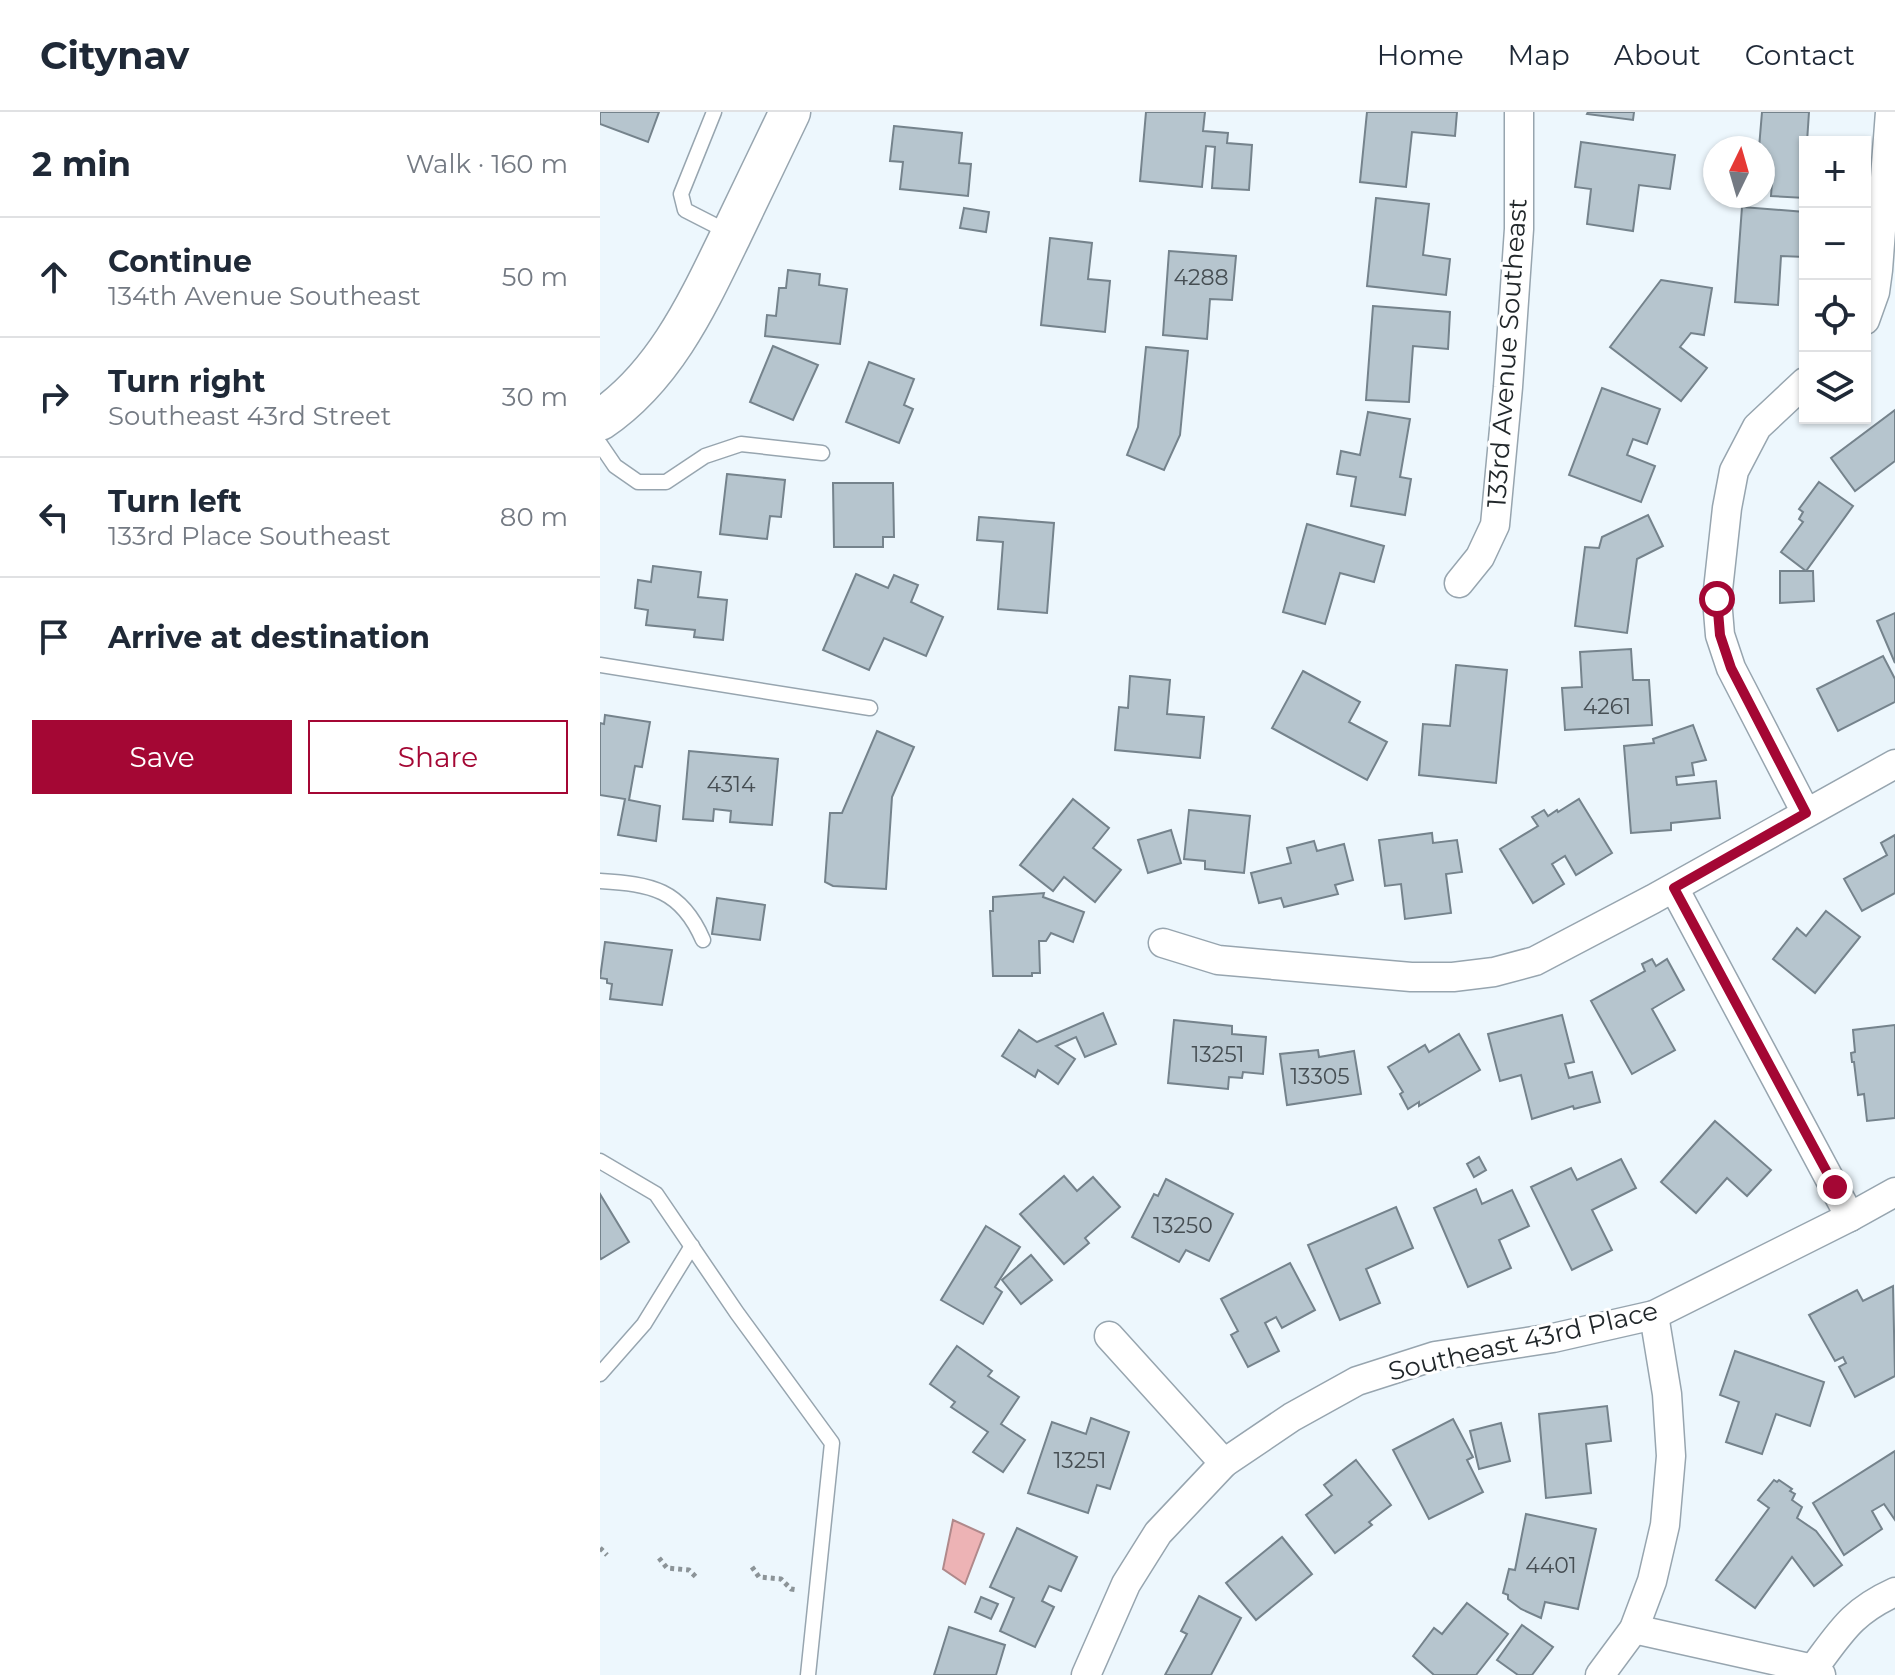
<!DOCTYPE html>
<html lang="en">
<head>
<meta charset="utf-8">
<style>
	:root { --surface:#fff; --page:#f6f6f7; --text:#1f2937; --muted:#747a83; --line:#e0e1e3; --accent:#a40734 }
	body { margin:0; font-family:Montserrat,sans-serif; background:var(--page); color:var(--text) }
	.controls { position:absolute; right:24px; top:24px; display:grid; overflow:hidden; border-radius:0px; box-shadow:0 2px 6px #0004 }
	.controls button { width:72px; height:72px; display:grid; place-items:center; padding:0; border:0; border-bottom:2px solid var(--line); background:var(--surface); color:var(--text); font:40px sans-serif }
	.compass { position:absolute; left:1103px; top:24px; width:72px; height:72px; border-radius:50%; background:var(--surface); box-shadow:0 2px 6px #0004; rotate:5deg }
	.stop { position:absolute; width:24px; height:24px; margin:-18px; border:6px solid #a40734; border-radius:50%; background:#fff }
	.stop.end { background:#a40734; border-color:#fff; box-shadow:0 2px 8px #0008 }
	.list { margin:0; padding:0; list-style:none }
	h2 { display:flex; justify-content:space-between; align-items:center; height:104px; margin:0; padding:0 32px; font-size:34px }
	h2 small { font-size:26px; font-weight:400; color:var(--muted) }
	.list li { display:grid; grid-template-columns:52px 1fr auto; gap:24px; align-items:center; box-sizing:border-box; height:120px; padding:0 32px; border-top:2px solid var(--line) }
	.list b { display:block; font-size:30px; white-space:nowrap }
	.list p { margin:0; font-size:26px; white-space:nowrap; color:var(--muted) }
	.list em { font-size:26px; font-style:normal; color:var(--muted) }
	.actions { display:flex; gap:16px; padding:24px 32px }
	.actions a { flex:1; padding:18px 0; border:2px solid var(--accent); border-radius:0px; text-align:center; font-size:28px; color:var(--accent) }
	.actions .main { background:var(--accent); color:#fff }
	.icon { flex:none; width:44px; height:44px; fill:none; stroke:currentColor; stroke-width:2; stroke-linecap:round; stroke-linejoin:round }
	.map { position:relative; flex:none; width:1295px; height:1563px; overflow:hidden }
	header { display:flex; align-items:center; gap:48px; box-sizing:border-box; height:112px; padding:0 40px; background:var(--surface); border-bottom:2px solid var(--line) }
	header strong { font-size:38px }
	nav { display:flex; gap:44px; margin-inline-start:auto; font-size:28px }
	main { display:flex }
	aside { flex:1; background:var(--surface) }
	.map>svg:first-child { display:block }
</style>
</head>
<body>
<header>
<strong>Citynav</strong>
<nav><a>Home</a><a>Map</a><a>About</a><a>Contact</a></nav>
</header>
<main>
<aside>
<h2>2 min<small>Walk · 160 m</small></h2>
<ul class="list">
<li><svg class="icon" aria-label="ahead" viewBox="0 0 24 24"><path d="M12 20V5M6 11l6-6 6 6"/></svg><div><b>Continue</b><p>134th Avenue Southeast</p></div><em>50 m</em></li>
<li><svg class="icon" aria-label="right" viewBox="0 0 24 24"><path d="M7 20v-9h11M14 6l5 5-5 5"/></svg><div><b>Turn right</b><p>Southeast 43rd Street</p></div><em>30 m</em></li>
<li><svg class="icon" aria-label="left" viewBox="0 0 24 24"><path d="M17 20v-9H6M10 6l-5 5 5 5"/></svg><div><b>Turn left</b><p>133rd Place Southeast</p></div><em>80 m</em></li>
<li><svg class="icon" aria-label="arrive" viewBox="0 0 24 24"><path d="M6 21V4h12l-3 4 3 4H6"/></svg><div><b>Arrive at destination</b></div></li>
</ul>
<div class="actions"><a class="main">Save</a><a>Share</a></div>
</aside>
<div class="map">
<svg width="1295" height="1563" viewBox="0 0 1295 1563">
	<rect width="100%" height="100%" fill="#edf7fd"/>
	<!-- water -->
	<path fill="#edb3b5" stroke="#b0898b" stroke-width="2" d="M353,1408l31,14 -19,50 -22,-15z"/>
	<!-- building -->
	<g fill="#b6c5ce" stroke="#75838c" stroke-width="2">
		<path d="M0,0h59l-11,30 -48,-18z"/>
		<path d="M546,0h59l-2,19 25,2 -1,10 25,2 -3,45 -37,-2 3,-41 -9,-1 -4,41 -62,-6z"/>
		<path d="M767,0h90l-2,24 -43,-4 -6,55 -46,-5z"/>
		<path d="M988,0h46l-1,8 -46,-6z"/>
		<path d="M1162,0h47l-2,30h-2v56l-34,-2 2,-29h-10v-19h-4z"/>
		<path d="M294,14l68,7 -3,30 12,1 -3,32 -68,-7 3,-27 -13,-1z"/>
		<path d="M981,30l94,13 -5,34 -31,-4 -6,46 -46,-7 4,-35 -16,-2z"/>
		<path d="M776,86l53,6 -6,51 27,4 -4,36 -79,-9z"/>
		<path d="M1142,95l63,5v45l-24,-1 -3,49 -43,-3z"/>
		<path d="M364,96l25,4 -3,20 -26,-4z"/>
		<path d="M450,126l42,5 -4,36 22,2 -5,51 -64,-7z"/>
		<path d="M569,139l67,5 -4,44 -22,-1 -3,40 -44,-4z"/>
		<path d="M188,158l32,4 -1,11 28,4 -7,55 -75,-8 2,-21 9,1 3,-28h7z"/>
		<path d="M1061,168l51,8 -8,47 -13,-2 -11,14 27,21 -26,33 -71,-54z"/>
		<path d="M773,194l77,6 -2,37 -35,-3 -4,56 -43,-2z"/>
		<path d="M173,234l45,19 -25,55 -43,-18z"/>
		<path d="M546,235l42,4 -8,84 -16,35 -37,-15 11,-28z"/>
		<path d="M269,250l45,17 -10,26 9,4 -14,34 -53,-21z"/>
		<path d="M1002,276l58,21 -13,35 -14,-5 -6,16 28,11 -14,36 -72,-27z"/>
		<path d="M1295,298v51l-40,30 -24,-33z"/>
		<path d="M768,300l42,7 -10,58 11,2 -6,36 -54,-9 5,-29 -19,-3 4,-23 19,4z"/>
		<path d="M127,362l58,6 -4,37 -11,-1 -3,23 -47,-5z"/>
		<path d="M1219,370l34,24 -47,65 -25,-19 22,-30 -4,-3 4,-7 -4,-3z"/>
		<path d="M233,371h60l1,54h-11v10h-49z"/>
		<path d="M1048,403l15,31 -26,13 -10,74 -52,-7 10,-79 14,1 3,-11z"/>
		<path d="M379,405l75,6 -7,90 -49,-4 5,-67 -26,-2z"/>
		<path d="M707,412l77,22 -10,36 -34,-9 -15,51 -42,-12z"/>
		<path d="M53,454l48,6 -3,25 29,3 -4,40 -29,-3 1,-7 -49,-5 2,-15 -13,-2 3,-28 13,2z"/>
		<path d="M1180,459h33l1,30 -34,2z"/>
		<path d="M256,462l32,14 6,-13 24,10 -7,17 32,15 -17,39 -42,-18 -15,32 -46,-20z"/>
		<path d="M1295,501v50l-18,-42z"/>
		<path d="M1031,537l2,31h16l3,45 -87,5 -3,-42 20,-1 -2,-35z"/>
		<path d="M1283,544l12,23v23l-57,29 -21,-42z"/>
		<path d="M856,553l51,5 -11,113 -77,-8 4,-51 27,2z"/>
		<path d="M703,559l57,31 -11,20 38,20 -20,38 -95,-52z"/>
		<path d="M530,564l40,4 -3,34 37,3 -4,41 -85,-8 4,-43 9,1z"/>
		<path d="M5,603l45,7 -8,45 -7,-1 -6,34 31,6 -4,35 -38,-6 7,-36 -25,-4v-72l4,1z"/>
		<path d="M1093,613l13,35 -14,3 2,12 -18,2 1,8 39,-4 4,37 -49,5v7l-40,3 -7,-87 30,-3 -1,-4z"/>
		<path d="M277,619l37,16 -22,50 -6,92 -53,-3 -8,-4 5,-69h12z"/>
		<path d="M89,639l89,8 -6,66 -42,-3 1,-11 -17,-2 -1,12 -30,-2z"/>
		<path d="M473,687l36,29 -16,20 28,22 -26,32 -31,-25 -11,14 -33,-26z"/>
		<path d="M979,687l33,54 -36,22 -11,-19 -13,8 12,20 -31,19 -33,-54 38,-23 -6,-9 12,-7 4,6 9,-6 1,2z"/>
		<path d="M589,698l61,6 -6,57 -39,-4v-8l-21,-2z"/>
		<path d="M571,718l10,33 -33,10 -10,-33z"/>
		<path d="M832,721l1,10 24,-3 5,32 -16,2 5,39 -46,6 -4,-35 -16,2 -6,-46z"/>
		<path d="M1295,723v58l-33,18 -18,-32 43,-24 -6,-12z"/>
		<path d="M714,729l3,10 27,-7 9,36 -18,5 3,9 -54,13 -3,-9 -22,5 -8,-30 40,-10 -4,-15z"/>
		<path d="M444,781l-1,4 41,15 -11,30 -22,-9 -5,8h-7l1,32h-8v3h-39l-3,-65h3v-14z"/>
		<path d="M117,786l48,7 -5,35 -48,-6z"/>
		<path d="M1226,799l34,26 -45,56 -42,-34 24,-31 9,8z"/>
		<path d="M5,830l67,8 -10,55 -52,-6 2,-15 -5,-1v-4l-7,-1z"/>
		<path d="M1052,847l4,7 11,-7 17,31 -32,19 23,41 -43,24 -41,-73 54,-30 -3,-7z"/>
		<path d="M503,901l13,31 -31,13 -9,-20 -20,9 19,13 -17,25 -20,-14 -3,7 -33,-21 17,-26 18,12z"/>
		<path d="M962,903l12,47 -9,2 4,14 23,-6 8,30 -26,7 -1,-3 -41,13 -11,-44 -21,6 -12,-47z"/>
		<path d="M574,908l58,6v8l34,3 -3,37 -20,-2 -1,6 -13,-1 -1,12 -60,-6z"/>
		<path d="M1295,913v93l-28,3 -3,-27 -6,1 -4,-33h-2l-1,-9 4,-1 -2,-22z"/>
		<path d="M859,922l21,36 -61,36v-4l-11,7 -8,-15 3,-2 -15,-25 37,-22 4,7z"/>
		<path d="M718,938l1,7 35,-6 7,43 -74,11 -7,-51z"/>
		<path d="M1115,1009l56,49 -24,26 -20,-18 -31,35 -35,-31z"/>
		<path d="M879,1045l7,13 -12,7 -7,-13z"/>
		<path d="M1021,1047l15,29 -44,22 20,40 -40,20 -41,-83 40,-19 6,12z"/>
		<path d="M464,1064l13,15 16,-14 27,30 -35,31 4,5 -25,21 -44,-50z"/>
		<path d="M566,1067l67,35 -24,47 -23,-11 -7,12 -47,-25 22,-43 4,2z"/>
		<path d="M876,1077l6,15 30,-14 17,36 -30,14 12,28 -43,19 -34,-79z"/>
		<path d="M0,1082l29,48 -28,17 -1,-2z"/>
		<path d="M796,1095l17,41 -47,21 14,34 -40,17 -32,-75z"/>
		<path d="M386,1114l34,21 -25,40 7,5 -19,32 -42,-24z"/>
		<path d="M431,1143l21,25 -31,24 -19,-24z"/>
		<path d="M690,1151l25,47 -33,18 -6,-11 -11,6 14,28 -31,16 -17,-32 7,-4 -17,-32z"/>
		<path d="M1293,1174l2,90 -40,21 -16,-30 7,-4 -3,-6 -8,4 -26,-46 48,-25 6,11z"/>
		<path d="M357,1234l35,25 -4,5 31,21 -18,27 24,16 -22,32 -30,-20 15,-20 -37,-25 4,-5 -25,-18z"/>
		<path d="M1135,1239l89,31 -14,44 -34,-12 -14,40 -36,-12 13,-40 -19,-7z"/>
		<path d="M1007,1294l4,35 -25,3 5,49 -45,5 -7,-84z"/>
		<path d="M491,1306l38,14 -19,57 -13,-4 -9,28 -60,-20 24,-71 34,12z"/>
		<path d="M853,1307l20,38 -6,3 16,32 -54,27 -36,-69z"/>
		<path d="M901,1311l9,38 -31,8 -9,-38z"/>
		<path d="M1295,1339v69l-11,-16 -12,7 10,18 -38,26 -31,-52z"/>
		<path d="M756,1348l35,45 -22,17 3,3 -37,28 -29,-38 26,-20 -8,-10z"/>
		<path d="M1174,1368l3,2 2,-2 13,9 -2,2 5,3 -3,6 10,7 -5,11 19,13 26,34 -28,21 -22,-29 -37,51 -39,-28 53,-72 -11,-8z"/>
		<path d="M926,1402l70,15 -18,80 -33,-7 -4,16 -20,-9 -13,-10v-4l-5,-2 6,-24 6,1z"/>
		<path d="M417,1416l60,29 -16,34 -12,-5 -7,15 12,6 -19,40 -35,-16 14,-33 -24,-11z"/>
		<path d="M682,1425l30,37 -56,46 -30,-37z"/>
		<path d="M599,1484l42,22 -30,57h-46l22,-41 -6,-3z"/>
		<path d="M381,1485l17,7 -7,15 -16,-7z"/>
		<path d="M867,1491l41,31 -32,41h-42l-21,-19 21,-28 8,6z"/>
		<path d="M922,1513l31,22 -21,28h-14l-21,-15z"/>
		<path d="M349,1515l56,18 -9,30h-62z"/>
	</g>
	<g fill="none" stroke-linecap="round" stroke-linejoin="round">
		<defs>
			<g id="service">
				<path d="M114,0l-33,82 4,16 45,23"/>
				<path d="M0,332l15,22 23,16h28l39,-26 36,-12 81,9"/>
				<path d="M0,553l270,43"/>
				<path d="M0,769c51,3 81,8 103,59"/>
				<path d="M0,1049l56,33 81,119 95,130 -24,232"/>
				<path d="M0,1262l44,-50 48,-78"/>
			</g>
			<g id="minor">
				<path d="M1265,208l10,-28 3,-22 12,-158"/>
				<path d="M1205,270l-48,45 -23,44 -7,37 -10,91 3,36 11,33 75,145"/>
				<path d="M859,471l21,-26 15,-32 13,-138 11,-158v-117"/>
				<path d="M1074,776l176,329"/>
				<path d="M563,831l55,17 193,17h42l41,-5 41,-11 118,-62 242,-135"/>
				<path d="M509,1224l115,127"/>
				<path d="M1034,1517l179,40 8,6"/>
				<path d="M1213,1557c28,-37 38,-57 82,-77"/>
				<path d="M486,1563l40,-91 32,-51 66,-70 68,-46 65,-36 78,-25 118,-18 101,-23 196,-98 45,-25"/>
				<path d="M1000,1563l34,-46 18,-48 13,-56 6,-69 -4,-62 -13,-79"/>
			</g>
			<path id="secondary" d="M0,308c65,-44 98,-117 131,-185 20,-41 39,-82 59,-123"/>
		</defs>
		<!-- service casing -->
		<use href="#service" stroke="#97a5af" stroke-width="17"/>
		<!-- minor casing -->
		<use href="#minor" stroke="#97a5af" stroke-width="31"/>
		<!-- secondary casing -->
		<use href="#secondary" stroke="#97a5af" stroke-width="43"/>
		<!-- path -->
		<g stroke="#8c9498" stroke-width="5" stroke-dasharray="4 4" stroke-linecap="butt">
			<path d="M0,1436l7,7"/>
			<path d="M59,1446l8,10 22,2 9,9"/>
			<path d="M152,1455l7,10 22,2 10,10 7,1"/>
		</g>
		<!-- service -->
		<use href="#service" stroke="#fff" stroke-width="14"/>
		<!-- minor -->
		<use href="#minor" stroke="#fff" stroke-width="28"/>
		<!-- secondary -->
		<use href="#secondary" stroke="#fff" stroke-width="40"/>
	</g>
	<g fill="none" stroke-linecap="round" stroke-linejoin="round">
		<!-- route -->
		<path stroke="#a40734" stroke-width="10" d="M1117,487l3,36 11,33 75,145 -132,75 161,299"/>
	</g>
	<g text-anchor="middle" stroke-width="6" stroke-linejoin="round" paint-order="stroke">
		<!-- number labels -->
		<g font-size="22" fill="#464e53">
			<text x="601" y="173">4288</text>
			<text x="1007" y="602">4261</text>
			<text x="131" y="680">4314</text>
			<text x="618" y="950">13251</text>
			<text x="720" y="972">13305</text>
			<text x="583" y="1121">13250</text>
			<text x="480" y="1356">13251</text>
			<text x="951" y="1461">4401</text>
		</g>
		<!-- street labels -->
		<g font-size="26" fill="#21272a" stroke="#fff">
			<text transform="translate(907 241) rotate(-86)" y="9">133rd Avenue Southeast</text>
			<text transform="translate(923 1229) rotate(-13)" y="9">Southeast 43rd Place</text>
		</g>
	</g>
</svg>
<div class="controls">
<button>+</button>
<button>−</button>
<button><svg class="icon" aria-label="locate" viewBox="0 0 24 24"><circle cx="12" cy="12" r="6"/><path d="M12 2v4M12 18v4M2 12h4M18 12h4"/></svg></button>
<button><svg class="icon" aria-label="layers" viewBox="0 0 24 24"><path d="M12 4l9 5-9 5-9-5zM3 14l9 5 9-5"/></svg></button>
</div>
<svg class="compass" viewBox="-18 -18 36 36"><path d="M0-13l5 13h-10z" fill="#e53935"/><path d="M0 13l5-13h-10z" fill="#747a83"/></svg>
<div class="stop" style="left:1117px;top:487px"></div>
<div class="stop end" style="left:1235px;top:1075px"></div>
</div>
</main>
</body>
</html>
